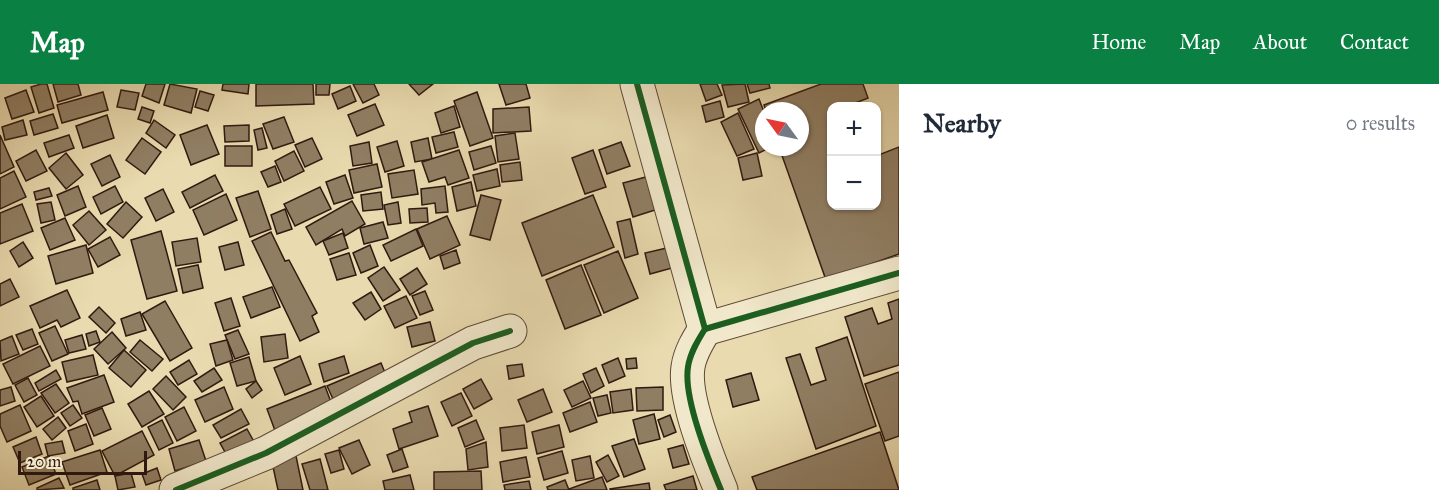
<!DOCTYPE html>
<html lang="en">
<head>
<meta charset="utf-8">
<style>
	:root { --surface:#fff; --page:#f2f2f3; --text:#1f2937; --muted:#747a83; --line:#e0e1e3; --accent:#0b8043 }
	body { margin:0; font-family:"IM FELL Great Primer",serif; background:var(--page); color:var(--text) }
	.controls { position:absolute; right:18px; top:18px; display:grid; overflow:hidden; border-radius:12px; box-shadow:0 2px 4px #0004 }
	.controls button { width:54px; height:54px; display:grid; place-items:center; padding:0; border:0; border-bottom:2px solid var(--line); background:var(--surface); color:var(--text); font:30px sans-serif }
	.compass { position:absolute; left:755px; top:18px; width:54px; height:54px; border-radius:50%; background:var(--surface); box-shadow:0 2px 4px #0004; rotate:303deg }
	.scale { position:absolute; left:18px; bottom:15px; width:129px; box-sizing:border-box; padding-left:6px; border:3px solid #301910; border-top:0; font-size:16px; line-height:21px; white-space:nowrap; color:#301910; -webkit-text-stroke:4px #f1e8cb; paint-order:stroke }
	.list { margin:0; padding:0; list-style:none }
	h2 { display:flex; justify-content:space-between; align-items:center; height:78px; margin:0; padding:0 24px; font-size:26px }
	h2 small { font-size:20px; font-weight:400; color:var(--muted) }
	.map { position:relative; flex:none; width:899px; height:406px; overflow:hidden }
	header { display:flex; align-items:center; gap:36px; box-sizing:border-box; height:84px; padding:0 30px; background:var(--accent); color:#fff }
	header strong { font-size:28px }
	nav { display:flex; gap:33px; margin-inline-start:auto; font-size:21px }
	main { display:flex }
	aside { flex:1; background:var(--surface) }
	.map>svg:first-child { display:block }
</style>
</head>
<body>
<header>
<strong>Map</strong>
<nav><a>Home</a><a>Map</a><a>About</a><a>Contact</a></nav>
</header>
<main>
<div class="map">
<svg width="899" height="406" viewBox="0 0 899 406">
	<rect width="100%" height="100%" fill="#e9dbaf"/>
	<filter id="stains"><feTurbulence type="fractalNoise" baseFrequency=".00333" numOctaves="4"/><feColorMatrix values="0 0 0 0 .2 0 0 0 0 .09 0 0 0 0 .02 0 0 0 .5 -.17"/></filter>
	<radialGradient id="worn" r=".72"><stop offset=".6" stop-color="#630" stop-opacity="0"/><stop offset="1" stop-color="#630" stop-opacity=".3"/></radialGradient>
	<!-- building -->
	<g fill="#907e63" stroke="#301910" stroke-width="1.5">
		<path d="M41,0h6l7,24 -15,5 -8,-26z"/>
		<path d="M53,0h25l3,11 -23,7z"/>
		<path d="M146,0h19l-6,19 -17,-7z"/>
		<path d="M170,0l27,5 -6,24 -27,-8z"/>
		<path d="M223,0h26l-1,10 -26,-4z"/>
		<path d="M256,0h57l1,20 -58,2z"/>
		<path d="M316,0h14l-1,11h-13z"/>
		<path d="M353,0h21l5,11 -16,8z"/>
		<path d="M409,0h24l-14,11z"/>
		<path d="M499,0h27l4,14 -24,7z"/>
		<path d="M700,0h17l5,11 -16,6z"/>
		<path d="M745,0l4,18 -21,5 -6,-22z"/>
		<path d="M747,0h22l1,4 -20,5z"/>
		<path d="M821,0h42l5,14 -20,8h-16v100h44v-50l23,-9v107l-73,26 -47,-133h21v-36h-34l-2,-6z"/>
		<path d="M350,2l6,15 -18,8 -6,-15z"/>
		<path d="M26,6l8,22 -22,7 -7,-21z"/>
		<path d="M121,6l18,3 -4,17 -18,-3z"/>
		<path d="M200,7l14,4 -6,16 -13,-4z"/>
		<path d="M103,8l5,18 -46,13 -5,-18z"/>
		<path d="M477,8l16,46 -23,8 -16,-45z"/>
		<path d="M759,15l5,13v35h7l-12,6 -21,-44z"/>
		<path d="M720,17l4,16 -18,5 -4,-16z"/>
		<path d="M375,20l9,21 -27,11 -9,-21z"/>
		<path d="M454,22l6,21 -19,6 -6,-20z"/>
		<path d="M142,23l12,4 -4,12 -12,-4z"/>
		<path d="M529,23l2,24 -38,2v-24z"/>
		<path d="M738,29l16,36 -17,7 -16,-34z"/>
		<path d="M53,30l5,14 -24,7 -4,-14z"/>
		<path d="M107,31l7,23 -31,10 -7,-22z"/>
		<path d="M284,33l10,25 -21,7 -10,-25z"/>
		<path d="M23,36l4,15 -22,5 -3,-13z"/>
		<path d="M154,36l21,15 -9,13 -20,-15z"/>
		<path d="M207,41l12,29 -28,11 -11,-30z"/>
		<path d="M249,41v16l-24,1 -1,-16z"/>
		<path d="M262,44l5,20 -9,2 -4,-20z"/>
		<path d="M454,48l4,15 -22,6 -4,-16z"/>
		<path d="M515,49l4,26 -21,3 -3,-26z"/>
		<path d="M0,51l14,32 -14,7z"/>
		<path d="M69,51l5,13 -25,9 -5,-14z"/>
		<path d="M142,54l19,14 -16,22 -19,-14z"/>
		<path d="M312,54l10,21 -17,8 -10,-22z"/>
		<path d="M428,54l4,21 -17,3 -4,-20z"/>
		<path d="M397,57l7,25 -19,6 -8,-25z"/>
		<path d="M369,58l3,21 -19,3 -3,-20z"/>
		<path d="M621,58l9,24 -23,8 -8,-24z"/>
		<rect x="225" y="62" width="27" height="20"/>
		<path d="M491,62l5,17 -22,7 -5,-18z"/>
		<path d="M36,66l11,21 -21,10 -10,-20z"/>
		<path d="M459,66l10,28 -21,7 -3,-8 -16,5 -7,-20z"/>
		<path d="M593,66l13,37 -21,7 -13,-36z"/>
		<path d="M294,67l10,20 -20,10 -9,-20z"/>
		<path d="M66,69l17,22 -17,14 -17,-21z"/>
		<path d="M757,69l5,23 -19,4 -5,-22z"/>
		<path d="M110,71l10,22 -18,9 -11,-22z"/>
		<path d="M520,78l2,18 -20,2 -2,-17z"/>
		<path d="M377,80l5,23 -28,6 -5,-23z"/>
		<path d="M275,82l6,16 -13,5 -7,-15z"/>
		<path d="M497,85l3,17 -23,5 -4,-16z"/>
		<path d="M414,86l4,24 -26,4 -4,-24z"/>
		<path d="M14,87l12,26 -26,12v-31z"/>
		<path d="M215,91l8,16 -33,17 -8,-16z"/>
		<path d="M345,91l8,23 -19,6 -8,-22z"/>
		<path d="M646,93l9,33 -22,7 -10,-34z"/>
		<path d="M471,98l5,24 -19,5 -5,-24z"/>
		<path d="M78,102l8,21 -21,9 -8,-21z"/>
		<path d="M115,102l8,16 -22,12 -8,-17z"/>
		<path d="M445,102l3,26 -12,1 -1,-10 -13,2 -1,-16z"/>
		<path d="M320,103l11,22 -36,17 -11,-22z"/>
		<path d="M49,104l3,8 -16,4 -2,-8z"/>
		<path d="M163,105l11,23 -18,9 -11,-23z"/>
		<path d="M258,107l13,38 -21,8 -14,-39z"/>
		<path d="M381,108l2,17 -20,2 -2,-16z"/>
		<path d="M226,110l11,26 -33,15 -11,-25z"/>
		<path d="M481,111l20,5 -11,40 -20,-5z"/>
		<path d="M593,111l21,52 -72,29 -20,-53z"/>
		<path d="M352,117l13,23 -20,12 -3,-7 -26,16 -10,-18z"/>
		<path d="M51,118l4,18 -14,3 -4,-19z"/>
		<path d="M126,118l16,15 -19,21 -16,-14z"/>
		<path d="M398,118l3,21 -13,2 -4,-20z"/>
		<path d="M22,120l11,27 -33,13v-31z"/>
		<path d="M427,124l1,14 -18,1 -1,-14z"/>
		<path d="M285,125l7,20 -15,5 -6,-19z"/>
		<path d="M89,127l17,19 -17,15 -16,-20z"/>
		<path d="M447,132l13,29 -30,14 -13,-30z"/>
		<path d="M65,134l10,22 -25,10 -9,-22z"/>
		<path d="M630,135l8,35 -13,4 -8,-36z"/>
		<path d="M383,138l5,16 -24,6 -4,-16z"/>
		<path d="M416,145l7,17 -32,15 -8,-16z"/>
		<path d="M161,147l16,60 -30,8 -16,-59z"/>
		<path d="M271,148l14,29 4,-1 28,53 -5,3 7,16 -19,9 -48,-100z"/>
		<path d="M343,149l5,15 -19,7 -6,-14z"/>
		<path d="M110,153l10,18 -22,12 -10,-18z"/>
		<path d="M197,154l4,24 -25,4 -4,-24z"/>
		<path d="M23,158l10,16 -14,9 -9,-16z"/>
		<path d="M238,158l6,23 -19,5 -6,-23z"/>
		<path d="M86,161l7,28 -37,11 -8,-28z"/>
		<path d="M370,161l8,21 -17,7 -8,-20z"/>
		<path d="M667,164l5,20 -22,6 -5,-21z"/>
		<path d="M456,166l4,13 -16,6 -4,-13z"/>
		<path d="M618,167l20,47 -34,15 -20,-48z"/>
		<path d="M349,169l7,22 -19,5 -7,-21z"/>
		<path d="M198,181l5,23 -20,5 -5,-24z"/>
		<path d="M581,181l20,50 -36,14 -19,-49z"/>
		<path d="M384,183l16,23 -17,11 -15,-23z"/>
		<path d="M417,184l10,16 -17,11 -10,-16z"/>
		<path d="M10,195l9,18 -19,9v-22z"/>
		<path d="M272,203l8,20 -29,11 -8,-21z"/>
		<path d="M67,206l13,28 -19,9 -4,-7 -17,8 -10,-22z"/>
		<path d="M425,207l8,19 -13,5 -8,-19z"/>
		<path d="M371,208l10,17 -16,11 -12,-17z"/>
		<path d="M406,212l11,22 -22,10 -11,-22z"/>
		<path d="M231,214l9,28 -16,5 -9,-28z"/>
		<path d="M899,215v66l-35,11 -19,-59 27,-9 6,16 14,-5 -4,-16z"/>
		<path d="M165,217l27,47 -22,13 -28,-47z"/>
		<path d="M99,223l16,16 -9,10 -17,-16z"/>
		<path d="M140,228l6,18 -20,6 -5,-17z"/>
		<path d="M430,238l5,19 -23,6 -5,-20z"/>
		<path d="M55,242l13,28 -16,7 -13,-28z"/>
		<path d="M32,245l6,15 -15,6 -7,-15z"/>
		<path d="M238,246l11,24 -14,5 -10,-24z"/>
		<path d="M96,247l4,11 -11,4 -3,-12z"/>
		<path d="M112,248l14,16 -18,16 -14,-15z"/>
		<path d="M285,250l3,24 -24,4 -3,-25z"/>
		<path d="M82,251l4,14 -17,4 -4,-13z"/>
		<path d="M12,252l7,18 -18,7 -1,-20z"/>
		<path d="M847,253l29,89 -60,23 -30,-91 14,-4 11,31 15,-5 -10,-32z"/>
		<path d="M140,256l23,19 -11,12 -22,-19z"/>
		<path d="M227,256l6,20 -17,6 -6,-22z"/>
		<path d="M40,262l10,20 -37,18 -10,-20z"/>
		<path d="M124,266l22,20 -15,17 -22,-19z"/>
		<path d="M93,271l5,20 -31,7 -5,-20z"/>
		<path d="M300,272l11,28 -26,11 -11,-27z"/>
		<path d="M344,272l5,17 -25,9 -5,-18z"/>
		<path d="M249,273l7,24 -19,5 -7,-23z"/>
		<path d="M618,274l7,18 -16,7 -7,-18z"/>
		<path d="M636,274l1,10 -10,1 -1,-10z"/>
		<path d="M189,276l8,14 -19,11 -8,-13z"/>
		<path d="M381,279l10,24 -53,23 -11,-24z"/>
		<path d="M522,280l2,12 -15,3 -2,-13z"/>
		<path d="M214,284l8,12 -20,12 -8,-11z"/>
		<path d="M596,284l8,18 -13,7 -8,-19z"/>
		<path d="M56,286l5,9 -22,12 -4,-8z"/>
		<path d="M899,288v64l-14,5 -20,-57z"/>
		<path d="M751,289l8,27 -26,7 -7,-27z"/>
		<path d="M104,291l10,27 -32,12 -4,-13 -5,1 -6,-14z"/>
		<path d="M166,292l20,21 -13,13 -20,-21z"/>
		<path d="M28,294l9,17 -13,7 -9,-17z"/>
		<path d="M481,295l11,20 -18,10 -11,-20z"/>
		<path d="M256,297l6,9 -10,8 -6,-9z"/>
		<path d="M583,297l8,17 -19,9 -8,-17z"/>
		<path d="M56,300l13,19 -14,10 -14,-20z"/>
		<path d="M325,302l10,27 -58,23 -10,-27z"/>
		<path d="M11,303l4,14 -15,5v-16z"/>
		<path d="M224,303l9,22 -28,13 -10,-22z"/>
		<path d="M663,303v23l-26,1 -1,-23z"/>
		<path d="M543,305l9,23 -25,10 -9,-22z"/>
		<path d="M631,305l2,21 -20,3 -3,-21z"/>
		<path d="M149,307l15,23 -22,13 -14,-23z"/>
		<path d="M461,309l11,23 -20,10 -11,-24z"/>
		<path d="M607,311l4,18 -13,3 -5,-18z"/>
		<path d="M41,312l13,20 -17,11 -13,-20z"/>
		<path d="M590,318l7,20 -27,10 -7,-19z"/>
		<path d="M20,321l11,26 -24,11 -7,-16v-12z"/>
		<path d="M73,321l9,13 -12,8 -9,-13z"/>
		<path d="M428,322l10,30 -39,13 -6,-20 19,-7 -3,-10z"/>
		<path d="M184,323l12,24 -19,10 -12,-24z"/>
		<path d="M102,324l9,21 -17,7 -9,-21z"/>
		<path d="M241,325l8,15 -28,14 -8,-13z"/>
		<path d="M654,330l6,25 -21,5 -6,-24z"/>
		<path d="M670,331l6,17 -12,5 -6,-17z"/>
		<path d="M58,333l8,11 -14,12 -9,-11z"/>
		<path d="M162,336l11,23 -14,7 -11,-23z"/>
		<path d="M476,336l8,19 -19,8 -7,-19z"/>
		<path d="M86,340l7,20 -18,7 -7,-20z"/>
		<path d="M524,341l3,23 -25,3 -2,-23z"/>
		<path d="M559,341l5,22 -27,7 -5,-22z"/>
		<path d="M247,345l10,18 -27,14 -10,-18z"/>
		<path d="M142,347l12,24 -39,21 -13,-25z"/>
		<path d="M880,348l19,58h-142l-5,-13z"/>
		<path d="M36,353l6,17 -22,9 -7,-16z"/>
		<path d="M634,355l11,30 -21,8 -12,-31z"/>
		<path d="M199,356l7,21 -31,10 -6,-22z"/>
		<path d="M359,356l11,25 -18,9 -13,-26z"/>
		<path d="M62,357l3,12 -17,3 -3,-12z"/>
		<path d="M486,358l2,25 -20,3 -2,-21z"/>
		<path d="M683,361l6,19 -16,4 -5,-19z"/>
		<path d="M402,365l6,18 -15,5 -6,-17z"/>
		<path d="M100,366l7,22 -37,13 -8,-23z"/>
		<path d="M339,366l5,19 -13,4 -6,-19z"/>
		<path d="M562,367l6,22 -24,7 -6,-22z"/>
		<path d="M608,371l11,21 -12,6 -11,-20z"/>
		<path d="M49,372l7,18 -27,11 -7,-18z"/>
		<path d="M296,372l7,34h-25l-6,-28z"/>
		<path d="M590,372l4,22 -18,3 -4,-21z"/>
		<path d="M526,373l4,20 -27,5 -3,-20z"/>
		<path d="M320,375l8,31h-18l-8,-26z"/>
		<path d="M157,384l4,12 -15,5 -4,-11z"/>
		<path d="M481,387l1,19h-48v-18z"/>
		<path d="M131,389l4,14 -17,3 -3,-14z"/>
		<path d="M410,391l4,15h-29l-2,-9z"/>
		<path d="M693,392l4,14h-31l-2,-5z"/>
		<path d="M602,393l5,13h-38v-1z"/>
		<path d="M59,394l5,10 -27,2v-2z"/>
		<path d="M97,396l3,10h-27v-2z"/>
		<path d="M565,396l4,10h-21l-1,-3z"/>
		<path d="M529,397l2,9h-26l-1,-5z"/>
		<path d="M649,399l1,7h-40v-1z"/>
	</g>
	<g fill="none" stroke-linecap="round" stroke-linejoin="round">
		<defs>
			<g id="street">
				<path d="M637,0l68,245 194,-56"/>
				<path d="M705,245c-7,11 -15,24 -17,38 -5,31 21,94 33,123"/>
				<path d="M176,406l90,-37 207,-110 37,-12"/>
			</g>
		</defs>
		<!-- street casing -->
		<use href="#street" stroke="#5e4a38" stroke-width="35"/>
		<!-- street -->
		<use href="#street" stroke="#f1e8cb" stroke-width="33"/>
		<defs>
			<g id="cycleway">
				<path d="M637,0l68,245 194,-56"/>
				<path d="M705,245c-7,11 -15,24 -17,38 -5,31 21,94 33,123"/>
				<path d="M176,406l90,-37 207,-110 37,-12"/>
			</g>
		</defs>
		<!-- cycleway casing -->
		<use href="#cycleway" stroke="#f1e8cb" stroke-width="10"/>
		<!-- cycleway -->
		<use href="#cycleway" stroke="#1b5e20" stroke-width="6"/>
	</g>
	<rect width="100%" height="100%" filter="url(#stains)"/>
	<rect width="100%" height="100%" fill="url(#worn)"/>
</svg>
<div class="controls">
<button>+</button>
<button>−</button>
</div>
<svg class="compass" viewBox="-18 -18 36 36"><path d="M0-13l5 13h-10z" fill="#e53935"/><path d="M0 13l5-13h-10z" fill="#747a83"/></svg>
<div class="scale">20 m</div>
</div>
<aside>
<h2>Nearby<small>0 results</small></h2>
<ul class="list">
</ul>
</aside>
</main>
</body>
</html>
